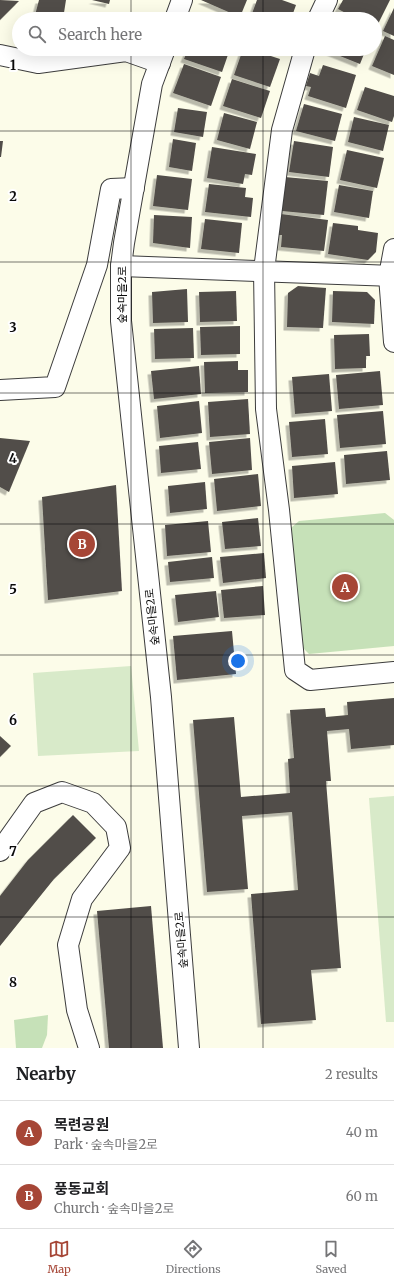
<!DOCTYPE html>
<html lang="en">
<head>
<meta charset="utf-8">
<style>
	:root { --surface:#fff; --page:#f2f2f2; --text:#202124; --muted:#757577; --line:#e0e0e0; --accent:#a64636 }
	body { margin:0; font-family:Merriweather,"Noto Sans KR",serif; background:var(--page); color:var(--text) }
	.you { position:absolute; left:238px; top:661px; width:14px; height:14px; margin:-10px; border:3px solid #fff; border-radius:50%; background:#1a73e8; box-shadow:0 0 0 6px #1a73e833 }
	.badge { display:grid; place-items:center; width:26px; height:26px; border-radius:50%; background:var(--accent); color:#fff; font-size:13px; font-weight:700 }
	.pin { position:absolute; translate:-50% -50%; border:2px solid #fff; box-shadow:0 1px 4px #0006 }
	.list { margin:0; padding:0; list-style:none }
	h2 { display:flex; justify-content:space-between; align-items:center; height:52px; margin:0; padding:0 16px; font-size:17px }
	h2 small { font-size:13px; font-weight:400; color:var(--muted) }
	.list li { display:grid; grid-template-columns:26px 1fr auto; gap:12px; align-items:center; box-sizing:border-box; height:64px; padding:0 16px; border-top:1px solid var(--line) }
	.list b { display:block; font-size:15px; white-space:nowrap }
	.list p { margin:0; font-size:13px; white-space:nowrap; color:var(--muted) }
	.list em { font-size:13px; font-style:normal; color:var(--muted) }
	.icon { flex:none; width:22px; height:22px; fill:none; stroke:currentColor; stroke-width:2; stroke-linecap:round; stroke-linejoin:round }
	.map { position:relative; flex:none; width:394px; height:1048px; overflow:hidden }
	.search { position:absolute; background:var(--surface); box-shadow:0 4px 16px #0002; left:12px; right:12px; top:12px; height:44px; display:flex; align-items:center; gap:10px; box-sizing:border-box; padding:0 14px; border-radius:22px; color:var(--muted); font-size:15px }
	.sheet { height:180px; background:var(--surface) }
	nav { display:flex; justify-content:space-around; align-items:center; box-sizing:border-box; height:56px; border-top:1px solid var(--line); background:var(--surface); font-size:11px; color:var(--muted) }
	nav a { display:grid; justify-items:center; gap:2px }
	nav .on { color:var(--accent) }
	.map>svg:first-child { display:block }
</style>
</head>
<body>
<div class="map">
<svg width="394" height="1048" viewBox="0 0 394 1048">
	<defs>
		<filter id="shadow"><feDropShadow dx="-3.5" dy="3.5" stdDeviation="0" flood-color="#0004"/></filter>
	</defs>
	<rect width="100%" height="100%" fill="#fcfce9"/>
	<!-- green -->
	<g fill="#c6e1b8">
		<path d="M385,513l9,7v126l-85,8 -8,-8 -10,-118 8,-7z"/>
		<path d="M48,1015l-1,20 -5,13h-26l-2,-28z"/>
	</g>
	<!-- pitch -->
	<g fill="#d8eac9">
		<path d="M131,666l8,85 -101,5 -5,-83z"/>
		<path d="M394,796v226h-8l-17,-224z"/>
	</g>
	<!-- building -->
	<g fill="#514d48" filter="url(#shadow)">
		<path d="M0,0l19,1 -19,19z"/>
		<path d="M39,0h27l-3,19h-29z"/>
		<path d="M92,0h18l-1,4z"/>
		<path d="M201,0h46l-7,17z"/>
		<path d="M257,0h25l14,5 -5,14h-41z"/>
		<path d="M343,0h47l-15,30v-11h-18l-19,-10z"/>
		<path d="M394,8v28l-11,-5z"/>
		<path d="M385,36l9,4v35l-22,-9z"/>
		<path d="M188,49h42l-8,23 -38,-13z"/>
		<path d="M243,49h6l31,10 -10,28 -36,-12z"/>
		<path d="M331,49h35l-6,15 -30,-12z"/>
		<path d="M184,64l37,13 -10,29 -38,-13z"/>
		<path d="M323,65l33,10 -10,33 -38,-12 3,-9 -5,-1 4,-13 9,3z"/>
		<path d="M232,79l38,12 -9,27 -38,-12z"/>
		<path d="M365,87l29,9v20l-2,6 -35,-12z"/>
		<path d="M304,104l38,10 -7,27 -39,-10z"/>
		<path d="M178,108l29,4 -4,25 -29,-5z"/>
		<path d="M224,113l33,9 -7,27 -33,-9z"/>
		<path d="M354,117l35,8 -6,26 -35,-9z"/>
		<path d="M173,139l23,4 -4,28 -23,-4z"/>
		<path d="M0,141h3l-2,16h-1z"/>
		<path d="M294,141l39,6 -4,30 -40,-5z"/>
		<path d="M212,147l44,7 -4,21 -7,-1 -2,10 -36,-6z"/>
		<path d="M347,150l37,8 -7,30 -37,-8z"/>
		<path d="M157,175l35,4 -4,31 -35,-4z"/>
		<path d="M285,177l43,4 -4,34 -42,-4z"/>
		<path d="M209,184l37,4 -1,9 8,1 -2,19 -46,-5z"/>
		<path d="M339,185l34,6 -4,27 -35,-6z"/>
		<path d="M281,214l47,6 -4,31 -43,-4 1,-12h-4z"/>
		<path d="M154,215l38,2 -2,31 -37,-5z"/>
		<path d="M205,219l37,4 -3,30 -38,-4z"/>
		<path d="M333,223l25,3v4l20,3 -2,19 -8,8 -40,-6z"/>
		<path d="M298,286l28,2 -3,40 -36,-1 1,-34z"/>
		<path d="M187,289l1,33 -35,1 -1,-31z"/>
		<path d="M236,291l1,30 -37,1 -1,-30z"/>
		<path d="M333,291l34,1 8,8 -1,24 -42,-2z"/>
		<path d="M240,326v28l-39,1 -1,-28z"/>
		<path d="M193,328l1,30 -39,1 -1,-30z"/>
		<path d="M369,334l1,22h-4v12l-31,1 -1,-34z"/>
		<path d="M238,361v9h10v22l-43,1 -1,-31z"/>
		<path d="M199,366l2,28 -47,5 -3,-28z"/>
		<path d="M380,371l3,34 -44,4 -3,-34z"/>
		<path d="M329,374l3,37 -37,3 -3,-37z"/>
		<path d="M248,399l2,35 -40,3 -2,-35z"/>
		<path d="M199,401l3,32 -42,5 -3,-32z"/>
		<path d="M383,411l3,33 -46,4 -3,-33z"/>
		<path d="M325,419l3,35 -36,3 -3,-35z"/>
		<path d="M0,438l30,3 -21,51 -9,-5z"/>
		<path d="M250,438l2,32 -40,4 -3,-32z"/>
		<path d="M198,442l3,27 -40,4 -2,-27z"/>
		<path d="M387,451l3,29 -44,4 -2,-29z"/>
		<path d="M335,462l3,32 -44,4 -2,-32z"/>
		<path d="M258,474l3,32 -44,5 -3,-32z"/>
		<path d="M205,482l2,27 -37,4 -2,-27z"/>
		<path d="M116,485l6,106 -74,9 -6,-103z"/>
		<path d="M258,518l3,28 -36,3 -3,-27z"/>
		<path d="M208,521l3,31 -44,4 -2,-31z"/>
		<path d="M264,553l2,25 -43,5 -3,-26z"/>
		<path d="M212,557l2,21 -44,4 -2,-20z"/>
		<path d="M263,586l2,29 -41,3 -3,-28z"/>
		<path d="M216,591l3,26 -41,5 -3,-27z"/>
		<path d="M232,631l4,43 -59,6 -4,-44z"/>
		<path d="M394,698v47l-43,4 -2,-20 -22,2 4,50h-5l15,187 -30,2 5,50 -55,4 -10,-130 47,-4 -6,-78 -50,4 6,73 -41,3 -14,-172 41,-3 7,80 49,-4 -2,-34 6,-1 -4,-48 35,-2 1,9 22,-2 -1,-13z"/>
		<path d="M0,736l11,10 -11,11z"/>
		<path d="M73,815l23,23 -42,41 -54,67v-50l28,-36z"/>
		<path d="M151,906l12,142h-54l-12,-137z"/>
	</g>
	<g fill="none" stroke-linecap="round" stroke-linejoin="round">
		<defs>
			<g id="minor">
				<path d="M175,19l7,-19"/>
				<path d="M318,19l9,-19"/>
				<path d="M165,49l-13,35 -28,159 -3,23v55l40,376 28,351"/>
				<path d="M305,49l-23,81 -18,140 2,139 13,101 16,160 15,10 84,-8"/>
				<path d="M0,55l38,8 88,-12 34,12"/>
				<path d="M394,249l-5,27 5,66"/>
				<path d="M121,266l273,10"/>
				<path d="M0,390l55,-3 42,-122 14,-76 23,-1"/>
				<path d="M0,851l34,-48 28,-11 31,11 23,24 4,21 -38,51 -14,46 9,65 12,38"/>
			</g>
		</defs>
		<!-- minor casing -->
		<use href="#minor" stroke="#3d3d3d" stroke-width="22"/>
		<!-- minor -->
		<use href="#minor" stroke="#fff" stroke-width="20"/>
	</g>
	<!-- grid -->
	<path fill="none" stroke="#0a0a0a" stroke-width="1" stroke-opacity="0.55" d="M131,0v19M263,0v19M131,49v999M263,49v999M0,131h394M0,262h394M0,393h394M0,524h394M0,655h394M0,786h394M0,917h394"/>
	<g text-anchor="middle" stroke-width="4" stroke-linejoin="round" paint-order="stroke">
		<!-- street labels -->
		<g font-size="11" fill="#0a0a0a" stroke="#fff">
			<text transform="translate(122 295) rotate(-90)" y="4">숲속마을2로</text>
			<text transform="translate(152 617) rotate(-96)" y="4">숲속마을2로</text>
			<text transform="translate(181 940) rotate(-95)" y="4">숲속마을2로</text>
		</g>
	</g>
	<g font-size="13" text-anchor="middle" font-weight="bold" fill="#0a0a0a" stroke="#fff" stroke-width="4" stroke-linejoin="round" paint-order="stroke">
		<text x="13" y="70">1</text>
		<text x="13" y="201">2</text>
		<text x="13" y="332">3</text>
		<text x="13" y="463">4</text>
		<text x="13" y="594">5</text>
		<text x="13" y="725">6</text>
		<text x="13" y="856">7</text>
		<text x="13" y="987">8</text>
	</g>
</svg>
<div class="you"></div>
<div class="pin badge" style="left:345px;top:587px">A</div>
<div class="pin badge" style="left:82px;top:544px">B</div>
<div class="search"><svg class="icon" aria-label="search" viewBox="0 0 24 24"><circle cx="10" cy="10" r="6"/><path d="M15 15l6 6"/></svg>Search here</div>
</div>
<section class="sheet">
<h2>Nearby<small>2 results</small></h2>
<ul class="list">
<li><span class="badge">A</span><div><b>목련공원</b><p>Park · 숲속마을2로</p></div><em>40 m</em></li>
<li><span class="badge">B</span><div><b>풍동교회</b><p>Church · 숲속마을2로</p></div><em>60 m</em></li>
</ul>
</section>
<nav>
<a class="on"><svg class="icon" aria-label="map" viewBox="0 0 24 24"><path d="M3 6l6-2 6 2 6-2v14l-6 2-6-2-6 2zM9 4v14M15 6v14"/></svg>Map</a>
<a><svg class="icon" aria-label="directions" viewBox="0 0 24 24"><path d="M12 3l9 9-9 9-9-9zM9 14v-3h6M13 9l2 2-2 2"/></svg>Directions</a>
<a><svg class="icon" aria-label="saved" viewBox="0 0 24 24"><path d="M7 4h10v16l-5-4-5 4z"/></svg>Saved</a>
</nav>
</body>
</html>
